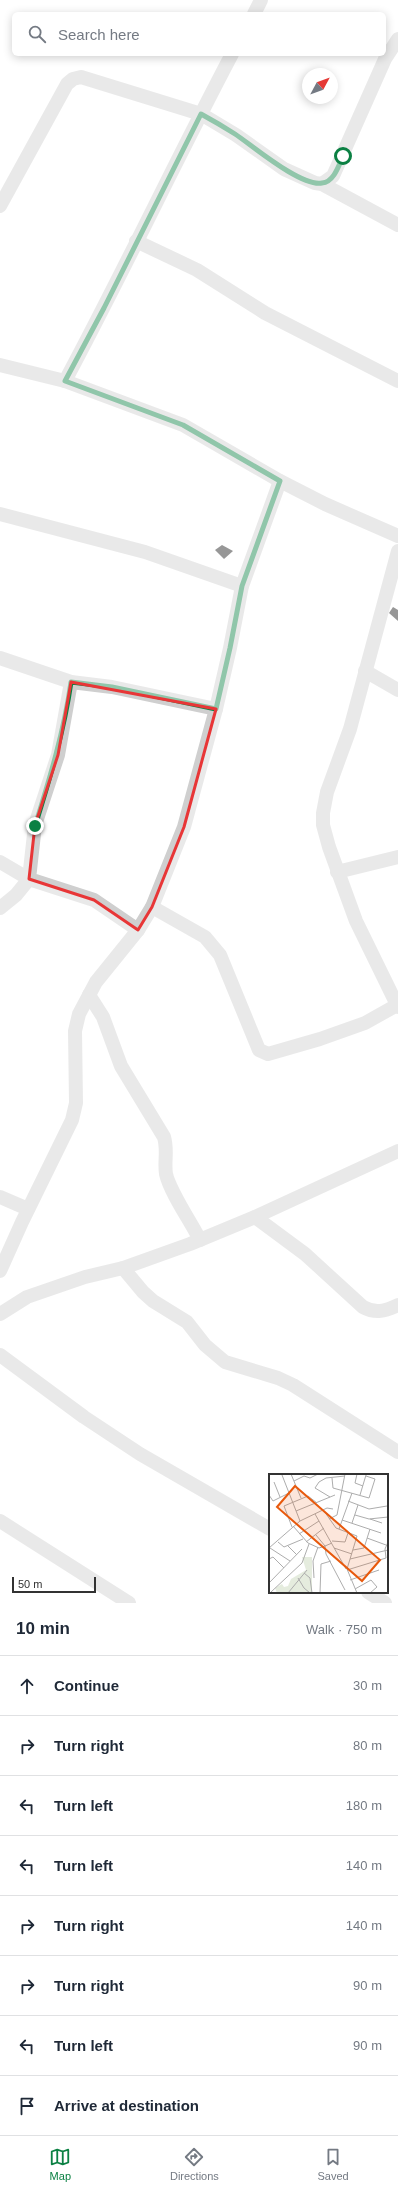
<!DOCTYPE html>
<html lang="en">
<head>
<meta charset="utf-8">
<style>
	:root { --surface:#fff; --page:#f6f6f7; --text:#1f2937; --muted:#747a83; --line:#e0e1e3; --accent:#0b8043 }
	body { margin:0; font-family:Arial,sans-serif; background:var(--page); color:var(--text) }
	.compass { position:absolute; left:302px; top:68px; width:36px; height:36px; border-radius:50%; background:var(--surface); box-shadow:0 2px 10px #0003; rotate:49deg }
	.scale { position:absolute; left:12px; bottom:10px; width:84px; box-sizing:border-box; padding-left:4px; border:2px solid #323232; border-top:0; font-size:11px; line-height:14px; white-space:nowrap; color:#323232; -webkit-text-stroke:3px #fff; paint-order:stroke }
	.stop { position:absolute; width:12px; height:12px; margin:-9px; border:3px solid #0b8043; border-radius:50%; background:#fff }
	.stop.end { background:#0b8043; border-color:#fff; box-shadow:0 1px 4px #0008 }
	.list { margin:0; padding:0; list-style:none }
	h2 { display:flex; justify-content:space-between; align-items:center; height:52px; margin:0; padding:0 16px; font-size:17px }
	h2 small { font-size:13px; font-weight:400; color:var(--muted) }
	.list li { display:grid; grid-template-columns:26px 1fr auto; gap:12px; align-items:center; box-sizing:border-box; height:60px; padding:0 16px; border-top:1px solid var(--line) }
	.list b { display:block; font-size:15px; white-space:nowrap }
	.list em { font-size:13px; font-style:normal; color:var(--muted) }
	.icon { flex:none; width:22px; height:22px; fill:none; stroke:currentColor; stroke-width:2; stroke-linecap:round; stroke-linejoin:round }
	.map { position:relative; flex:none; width:398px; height:1603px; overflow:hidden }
	.search { position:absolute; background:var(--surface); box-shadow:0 2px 10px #0003; left:12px; right:12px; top:12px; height:44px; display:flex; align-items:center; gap:10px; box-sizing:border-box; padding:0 14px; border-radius:6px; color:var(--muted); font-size:15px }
	.sheet { height:532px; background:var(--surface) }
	nav { display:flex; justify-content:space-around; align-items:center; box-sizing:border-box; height:56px; border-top:1px solid var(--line); background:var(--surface); font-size:11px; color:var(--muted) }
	nav a { display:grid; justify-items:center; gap:2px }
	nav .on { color:var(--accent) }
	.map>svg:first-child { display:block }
</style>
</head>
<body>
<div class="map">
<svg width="398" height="1603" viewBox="0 0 398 1603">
	<rect width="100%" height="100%" fill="#fff"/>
	<!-- building -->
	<g fill="#191919">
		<path d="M222,545l11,6 -9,8 -9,-9z"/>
		<path d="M393,607l5,3v11l-9,-8z"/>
	</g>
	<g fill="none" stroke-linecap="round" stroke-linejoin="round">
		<!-- minor -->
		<g stroke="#cfcfcf" stroke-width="14">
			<path d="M254,14l7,-14"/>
			<path d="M322,184l11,-8 52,-117 13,-20"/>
			<path d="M0,206l67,-122 6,-5 8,-2 120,37 35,21 48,34 31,14 7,1 76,41"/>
			<path d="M136,241l61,29 68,43 133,68"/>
			<path d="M0,365l65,16 118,44 97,56 45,23 73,32"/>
			<path d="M65,381c58,-108 110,-219 167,-327"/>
			<path d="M0,514l145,38 97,34"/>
			<path d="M398,551l-48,178 -23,63 -4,21v12l6,22 27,74 42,86"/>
			<path d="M0,658l71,24 41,5 104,22"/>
			<path d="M365,671l33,19"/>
			<path d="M71,682l-13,73 -23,70 -6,54 65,21 44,30"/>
			<path d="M0,862l29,17 -13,16 -16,13"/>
			<path d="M337,872l61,-15"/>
			<path d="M152,907l53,30 15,18 39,95 9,4 52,-15 45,-16 32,-18"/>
			<path d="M89,995l14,22 18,49 43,71c4,14 0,24 2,37 4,18 25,48 34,66"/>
			<path d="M0,1197l28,12"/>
			<path d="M255,1217l50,37 58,53c13,7 22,4 35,-2"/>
			<path d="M123,1268l20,24 10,9 34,21 18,23 20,17 53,16 15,7 105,67"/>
			<path d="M0,1271l22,-49 50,-102 4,-17 -1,-72 4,-17 17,-32 42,-52 14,-23 32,-80 32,-118 14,-61 12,-62 38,-105"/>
			<path d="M0,1314l27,-17 58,-20 38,-9 67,-24 65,-27 143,-66"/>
			<path d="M0,1355l84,62 56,37 130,75"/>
			<path d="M0,1521l129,82"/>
			<path d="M368,1592l17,11"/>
		</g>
	</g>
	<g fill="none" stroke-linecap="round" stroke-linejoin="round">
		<!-- route -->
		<path stroke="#0b8043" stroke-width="5" d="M35,826c15,-48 29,-95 36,-144l41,5 104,22 14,-61 12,-62 38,-105 -97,-56 -118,-44 39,-73 97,-194c11,6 23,13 34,20 18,12 66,53 87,49 12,-1 17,-18 21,-27"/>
	</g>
	<!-- marked area -->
	<path d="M0 0H398V1603H0ZM71,682l145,27 -32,118 -32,80 -14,23 -44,-30 -65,-21 6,-54 23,-70z" fill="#fff" fill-opacity=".55" fill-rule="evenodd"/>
	<path fill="none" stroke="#e83637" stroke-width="3" stroke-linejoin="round" d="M71,682l145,27 -32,118 -32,80 -14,23 -44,-30 -65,-21 6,-54 23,-70z"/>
	<!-- overview -->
	<g transform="translate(269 1474)">
		<rect width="119" height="119" fill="#fff"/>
		<path d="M33,83h10v36h-35l-2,-5 7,-4 2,3 4,-1 3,-7 15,-9z" fill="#e5ecde"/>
		<path fill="none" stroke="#adadad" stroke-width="1" d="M22,0l10,24M88,0l-2,9 8,3M13,1l18,46M63,4l1,10 36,10 6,-19 -9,-3M25,7l10,-5 6,2 8,-4M5,8l6,15M0,21l4,6 16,-8M91,21l6,-20M119,21v16M61,23l-15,-9 4,-6 7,-4 19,-2M79,27l21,8 18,-3M0,36v16M27,37l39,-16M55,37l12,17 21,8 -10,33 10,24M46,40l31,55M86,41l14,4 19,-2M60,45l8,-4 8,-41M101,45l12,4M73,46l39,13M83,49l6,-18M24,52l15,17 11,5 6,-2 1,8 19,36M23,53l-8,-21 24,-10 9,7M70,55l13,-36M30,60l20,-13M47,61l9,11 7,-3M98,64l19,7M63,67l13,1 3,-9M9,68l6,5 19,-8M37,68l18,-14M19,72l9,9M0,74l31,-27 27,-13 6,1M1,74l20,13M65,74l18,6M84,76l11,-2 6,-19M0,85l4,-2 11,11M81,85l38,-9M78,96l39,-12 -1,-9 3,-7M35,99l6,5 2,15M29,104l6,10 6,5M45,104l-1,-17 5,-14M81,106l29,-10M0,109l33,-34M86,115l16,-9 6,7 -7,6M2,118l31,-29 7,-19M19,119l19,-23M51,119l1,-29 10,-3"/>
		<path fill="#e8590c" fill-opacity="0.15" stroke="#e8590c" stroke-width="2" d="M26,12l85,74 -18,21 -85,-74z"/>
		<rect width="119" height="119" fill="none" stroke="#323232" stroke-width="2"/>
	</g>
</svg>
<svg class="compass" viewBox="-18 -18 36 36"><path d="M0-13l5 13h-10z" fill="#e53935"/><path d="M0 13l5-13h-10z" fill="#747a83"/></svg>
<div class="scale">50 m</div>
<div class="stop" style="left:343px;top:156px"></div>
<div class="stop end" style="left:35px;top:826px"></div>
<div class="search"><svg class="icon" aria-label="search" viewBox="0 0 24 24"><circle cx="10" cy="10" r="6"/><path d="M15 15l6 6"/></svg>Search here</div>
</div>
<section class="sheet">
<h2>10 min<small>Walk · 750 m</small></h2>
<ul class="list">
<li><svg class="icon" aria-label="ahead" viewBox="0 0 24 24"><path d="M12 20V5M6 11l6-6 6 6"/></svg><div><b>Continue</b></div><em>30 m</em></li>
<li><svg class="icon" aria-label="right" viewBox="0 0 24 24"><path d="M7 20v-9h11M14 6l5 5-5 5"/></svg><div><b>Turn right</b></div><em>80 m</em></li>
<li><svg class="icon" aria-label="left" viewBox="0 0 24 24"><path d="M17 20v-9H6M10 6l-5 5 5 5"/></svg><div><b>Turn left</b></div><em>180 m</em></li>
<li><svg class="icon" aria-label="left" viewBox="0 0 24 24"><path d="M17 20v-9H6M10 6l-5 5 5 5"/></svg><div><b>Turn left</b></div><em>140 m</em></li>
<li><svg class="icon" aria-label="right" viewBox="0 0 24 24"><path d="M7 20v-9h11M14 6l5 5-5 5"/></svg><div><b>Turn right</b></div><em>140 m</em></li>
<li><svg class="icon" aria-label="right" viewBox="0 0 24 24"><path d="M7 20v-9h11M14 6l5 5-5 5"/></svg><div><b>Turn right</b></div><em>90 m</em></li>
<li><svg class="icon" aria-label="left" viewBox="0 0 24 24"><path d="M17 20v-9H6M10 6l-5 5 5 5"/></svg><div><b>Turn left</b></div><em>90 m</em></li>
<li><svg class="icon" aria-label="arrive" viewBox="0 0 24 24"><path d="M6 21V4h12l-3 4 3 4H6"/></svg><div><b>Arrive at destination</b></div></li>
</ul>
</section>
<nav>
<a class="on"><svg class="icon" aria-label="map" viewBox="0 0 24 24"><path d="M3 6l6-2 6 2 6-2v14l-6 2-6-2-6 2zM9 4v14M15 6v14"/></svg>Map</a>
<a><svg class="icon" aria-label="directions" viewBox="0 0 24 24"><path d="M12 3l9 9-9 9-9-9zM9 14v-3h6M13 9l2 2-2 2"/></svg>Directions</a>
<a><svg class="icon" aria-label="saved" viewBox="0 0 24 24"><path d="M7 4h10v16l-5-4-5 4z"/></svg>Saved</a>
</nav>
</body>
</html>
